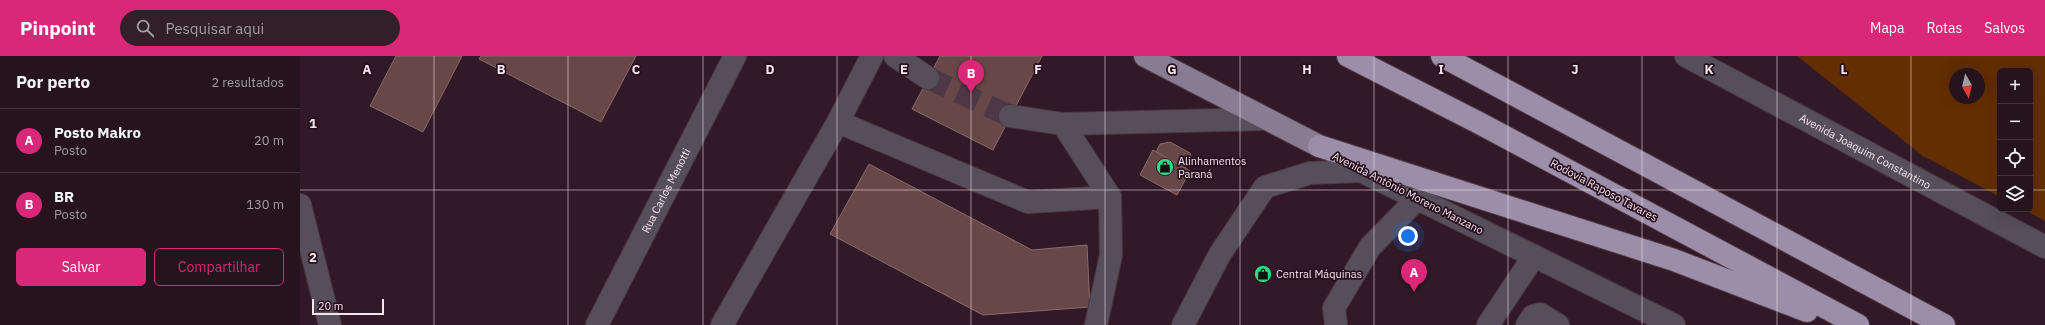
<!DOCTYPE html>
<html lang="pt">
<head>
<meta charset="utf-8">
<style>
	:root { --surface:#25131d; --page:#31202a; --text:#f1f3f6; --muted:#a39ea4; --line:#42323b; --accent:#db2777 }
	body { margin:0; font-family:"IBM Plex Sans",sans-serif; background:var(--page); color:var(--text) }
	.controls { position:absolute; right:12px; top:12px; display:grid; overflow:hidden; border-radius:6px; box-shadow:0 4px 16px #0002 }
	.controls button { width:36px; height:36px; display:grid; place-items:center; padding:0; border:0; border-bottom:1px solid var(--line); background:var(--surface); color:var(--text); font:20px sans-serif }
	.compass { position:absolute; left:1649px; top:12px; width:36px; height:36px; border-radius:50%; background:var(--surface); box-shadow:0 4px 16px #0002; rotate:172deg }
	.scale { position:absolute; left:12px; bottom:10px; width:72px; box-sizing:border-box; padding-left:4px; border:2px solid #f7e5ee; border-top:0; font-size:11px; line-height:14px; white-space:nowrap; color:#f7e5ee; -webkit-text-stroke:3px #27101e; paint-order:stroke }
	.you { position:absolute; left:1108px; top:180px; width:14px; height:14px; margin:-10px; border:3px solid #fff; border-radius:50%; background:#1a73e8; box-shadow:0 0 0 6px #1a73e833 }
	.badge { display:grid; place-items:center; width:26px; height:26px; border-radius:50%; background:var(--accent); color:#fff; font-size:13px; font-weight:700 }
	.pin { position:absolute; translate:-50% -33px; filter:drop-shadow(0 1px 2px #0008) }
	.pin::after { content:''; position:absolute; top:21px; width:14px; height:12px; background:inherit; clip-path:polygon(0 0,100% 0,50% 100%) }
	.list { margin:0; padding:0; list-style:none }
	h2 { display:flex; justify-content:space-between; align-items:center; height:52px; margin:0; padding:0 16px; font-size:17px }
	h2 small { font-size:13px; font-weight:400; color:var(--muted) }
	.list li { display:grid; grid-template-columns:26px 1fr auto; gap:12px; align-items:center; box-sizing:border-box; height:64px; padding:0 16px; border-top:1px solid var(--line) }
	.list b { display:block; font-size:15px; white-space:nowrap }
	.list p { margin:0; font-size:13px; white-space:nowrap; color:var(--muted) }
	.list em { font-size:13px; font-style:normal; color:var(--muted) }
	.actions { display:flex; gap:8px; padding:12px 16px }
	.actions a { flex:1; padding:9px 0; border:1px solid var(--accent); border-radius:6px; text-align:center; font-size:14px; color:var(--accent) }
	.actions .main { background:var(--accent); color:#fff }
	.icon { flex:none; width:22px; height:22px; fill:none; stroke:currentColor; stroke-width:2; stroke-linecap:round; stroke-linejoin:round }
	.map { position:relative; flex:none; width:1745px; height:269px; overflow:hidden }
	header { display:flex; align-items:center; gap:24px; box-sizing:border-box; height:56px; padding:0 20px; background:var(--accent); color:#fff }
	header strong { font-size:19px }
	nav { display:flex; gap:22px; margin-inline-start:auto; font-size:14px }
	.search { width:280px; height:36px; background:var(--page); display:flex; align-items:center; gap:10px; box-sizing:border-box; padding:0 14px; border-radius:22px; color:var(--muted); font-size:15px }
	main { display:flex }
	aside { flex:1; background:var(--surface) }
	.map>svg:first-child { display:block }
</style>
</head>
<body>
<header>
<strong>Pinpoint</strong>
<div class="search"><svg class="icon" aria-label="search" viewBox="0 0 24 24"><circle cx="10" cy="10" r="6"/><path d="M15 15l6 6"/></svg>Pesquisar aqui</div>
<nav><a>Mapa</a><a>Rotas</a><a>Salvos</a></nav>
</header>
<main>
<aside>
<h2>Por perto<small>2 resultados</small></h2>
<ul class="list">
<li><span class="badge">A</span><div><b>Posto Makro</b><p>Posto</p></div><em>20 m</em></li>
<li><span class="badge">B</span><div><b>BR</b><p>Posto</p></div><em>130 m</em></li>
</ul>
<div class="actions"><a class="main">Salvar</a><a>Compartilhar</a></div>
</aside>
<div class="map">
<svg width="1745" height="269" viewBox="0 0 1745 269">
	<rect width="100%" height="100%" fill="#311927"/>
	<!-- green -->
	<path fill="#632e01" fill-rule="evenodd" d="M1497,0h248v165l-22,-12h7v-138h-30v126l-77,-41zM1655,18h24v24h-24z"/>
	<!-- building -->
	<g fill="#674747" stroke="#8b6969">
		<path d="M96,0h66l-39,76 -53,-26z"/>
		<path d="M181,0h155l-35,66 -122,-63z"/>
		<path d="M640,0h102l-49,94 -81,-41z"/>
		<path d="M870,86l20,11 1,3 -6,12 -29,-16 4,-8z"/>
		<path d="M853,94l37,21 -13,24 -37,-20z"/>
		<path d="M569,108l163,86 55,-5 3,62 -107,8 -153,-81z"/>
	</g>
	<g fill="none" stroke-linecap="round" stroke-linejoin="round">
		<!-- minor-tunnel -->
		<path stroke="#4f3845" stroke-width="22" stroke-dasharray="22 11" stroke-linecap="butt" d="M628,22l82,38"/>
		<defs>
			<g id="minor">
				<path d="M595,0l33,22"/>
				<path id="s1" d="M1386,0l359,191"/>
				<path d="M710,60l53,8 200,-5"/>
				<path d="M538,66l190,80 82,-5"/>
				<path d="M763,68l47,73 1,58 -15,70"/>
				<path d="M1036,100l25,15 313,154"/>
				<path d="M0,149l30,120"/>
				<path id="s2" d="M297,269l138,-269"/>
				<path d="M422,269l116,-203 34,-66"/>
				<path d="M883,269l37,-71 45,-67 45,-14 51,-2"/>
				<path d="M1036,269l-2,-17 36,-61 47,-48"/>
				<path d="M1188,269l46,-69"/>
				<path d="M1227,269l6,-9 7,-2 18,11"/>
			</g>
			<path id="major" d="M845,0l174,90"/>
			<g id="highway">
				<path d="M1048,0l133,68 377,201"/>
				<path d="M1142,0l502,269"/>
				<path d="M1019,90l355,114 133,51"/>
			</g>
		</defs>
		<!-- minor casing -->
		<use href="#minor" stroke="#4d3643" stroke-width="24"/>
		<!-- major casing -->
		<use href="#major" stroke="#4d3643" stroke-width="24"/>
		<!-- highway casing -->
		<use href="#highway" stroke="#4d3643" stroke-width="24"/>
		<!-- minor -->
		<use href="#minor" stroke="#564f5b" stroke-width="22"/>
		<!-- major -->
		<use href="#major" stroke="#887b92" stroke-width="22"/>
		<!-- highway -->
		<use href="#highway" stroke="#9c8da8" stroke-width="22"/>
	</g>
	<!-- grid -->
	<path fill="none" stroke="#f7e5ee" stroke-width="1" stroke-opacity="0.55" d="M134,0v269M268,0v269M403,0v269M537,0v269M671,0v269M805,0v269M940,0v269M1074,0v269M1208,0v269M1342,0v269M1477,0v269M1611,0v269M0,134h1700M1730,134h15"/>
	<!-- icons -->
	<defs>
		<symbol id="shop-disc" viewBox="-11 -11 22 22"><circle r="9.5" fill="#30d882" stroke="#27101e"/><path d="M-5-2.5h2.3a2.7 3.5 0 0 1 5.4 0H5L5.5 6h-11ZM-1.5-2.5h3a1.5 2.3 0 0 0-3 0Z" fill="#111"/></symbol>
	</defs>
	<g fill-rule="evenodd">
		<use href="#shop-disc" x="855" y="101" width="20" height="20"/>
		<use href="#shop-disc" x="953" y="208" width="20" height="20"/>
	</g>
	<g text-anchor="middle" stroke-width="3.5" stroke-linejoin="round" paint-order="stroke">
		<!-- street labels -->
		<g font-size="11" fill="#f7e5ee" stroke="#27101e">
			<text dy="4" stroke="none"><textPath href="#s1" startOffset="203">Avenida Joaquim Constantino</textPath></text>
			<text dy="4" stroke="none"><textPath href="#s2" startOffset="151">Rua Carlos Menotti</textPath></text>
			<text transform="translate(1304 134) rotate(28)" y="4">Rodovia Raposo Tavares</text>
			<text transform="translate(1108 137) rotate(27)" y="4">Avenida Antônio Moreno Manzano</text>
		</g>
		<!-- poi labels -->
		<g font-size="11" fill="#f7e5ee" stroke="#27101e" text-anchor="start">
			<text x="878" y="109">Alinhamentos<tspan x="878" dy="13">Paraná</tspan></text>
			<text x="976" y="222">Central Máquinas</text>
		</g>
	</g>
	<g font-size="13" text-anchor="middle" font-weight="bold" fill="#f7e5ee" stroke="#27101e" stroke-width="3.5" stroke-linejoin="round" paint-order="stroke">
		<text x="67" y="18">A</text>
		<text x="201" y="18">B</text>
		<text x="336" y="18">C</text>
		<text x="470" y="18">D</text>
		<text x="604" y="18">E</text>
		<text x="738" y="18">F</text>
		<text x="872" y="18">G</text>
		<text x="1007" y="18">H</text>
		<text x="1141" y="18">I</text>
		<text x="1275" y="18">J</text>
		<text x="1409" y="18">K</text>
		<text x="1544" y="18">L</text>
		<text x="13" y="72">1</text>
		<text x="13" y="206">2</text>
	</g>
</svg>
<div class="controls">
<button>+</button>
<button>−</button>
<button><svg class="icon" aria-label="locate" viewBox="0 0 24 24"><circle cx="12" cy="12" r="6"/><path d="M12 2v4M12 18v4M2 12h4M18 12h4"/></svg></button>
<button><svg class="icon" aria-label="layers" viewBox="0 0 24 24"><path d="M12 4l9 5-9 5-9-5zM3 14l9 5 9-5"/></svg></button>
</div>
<svg class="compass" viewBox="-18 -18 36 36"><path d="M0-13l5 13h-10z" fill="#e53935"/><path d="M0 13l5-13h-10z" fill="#a39ea4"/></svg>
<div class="scale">20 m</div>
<div class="you"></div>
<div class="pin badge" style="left:1114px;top:236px">A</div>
<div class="pin badge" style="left:671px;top:37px">B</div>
</div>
</main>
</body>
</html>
